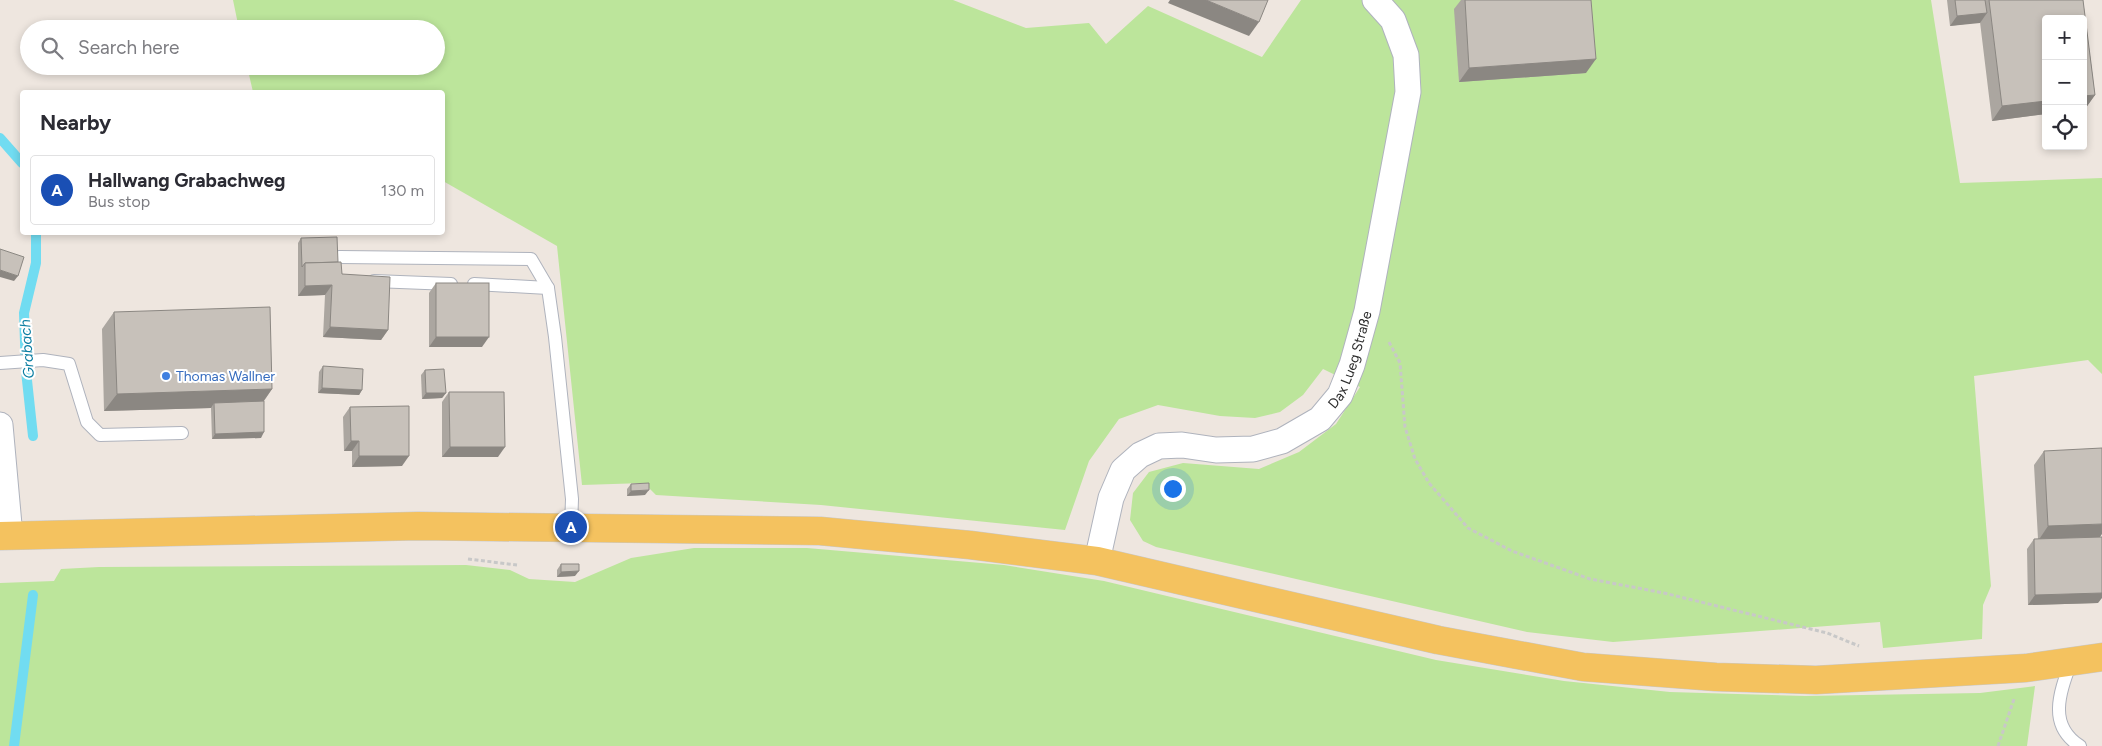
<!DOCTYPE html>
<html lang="en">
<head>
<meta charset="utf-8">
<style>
	:root { --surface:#fff; --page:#f2f2f3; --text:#2b2b33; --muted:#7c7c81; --line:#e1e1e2; --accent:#ea580c }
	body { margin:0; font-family:Figtree,sans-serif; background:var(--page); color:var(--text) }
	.controls { position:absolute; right:15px; top:15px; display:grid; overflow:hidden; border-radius:5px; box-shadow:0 2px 8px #0003 }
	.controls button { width:45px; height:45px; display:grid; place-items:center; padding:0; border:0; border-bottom:1px solid var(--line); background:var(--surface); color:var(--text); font:25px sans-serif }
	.you { position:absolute; left:1172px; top:488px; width:18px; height:18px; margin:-12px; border:4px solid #fff; border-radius:50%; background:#1a73e8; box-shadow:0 0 0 8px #1a73e833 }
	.badge { display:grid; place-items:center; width:32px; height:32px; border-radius:50%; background:var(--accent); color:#fff; font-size:16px; font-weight:700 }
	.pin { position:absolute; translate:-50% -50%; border:2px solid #fff; box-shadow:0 1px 5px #0006 }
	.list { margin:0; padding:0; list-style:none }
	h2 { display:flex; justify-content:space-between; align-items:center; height:65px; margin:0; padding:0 20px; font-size:21px }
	h2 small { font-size:16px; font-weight:400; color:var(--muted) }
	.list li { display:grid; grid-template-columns:32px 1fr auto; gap:15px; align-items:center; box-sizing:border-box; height:70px; margin:0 10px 10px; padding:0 10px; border:1px solid var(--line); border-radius:5px }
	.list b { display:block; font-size:19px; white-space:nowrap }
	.list p { margin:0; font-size:16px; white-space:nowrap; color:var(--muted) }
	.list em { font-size:16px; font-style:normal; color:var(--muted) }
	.icon { flex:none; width:28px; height:28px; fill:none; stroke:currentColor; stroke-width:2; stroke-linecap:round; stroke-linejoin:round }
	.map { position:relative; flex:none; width:2102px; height:746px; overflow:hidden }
	.search { position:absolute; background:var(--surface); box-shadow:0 2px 8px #0003; left:20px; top:20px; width:425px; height:55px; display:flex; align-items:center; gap:12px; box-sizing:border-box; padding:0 18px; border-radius:28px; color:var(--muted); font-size:19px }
	.panel { position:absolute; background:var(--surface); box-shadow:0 2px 8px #0003; left:20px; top:90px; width:425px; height:145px; border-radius:5px }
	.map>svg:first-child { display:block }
</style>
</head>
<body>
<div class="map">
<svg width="2102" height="746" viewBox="0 0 2102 746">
	<rect width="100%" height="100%" fill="#eee6df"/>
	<!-- green -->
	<g fill="#bce59b">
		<path d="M233,0h720l73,28 63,-5 17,21 42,-38 114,51 39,-57h630l29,183 142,-5v196l-14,-14 -114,16 17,210 -8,19 -1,34 -99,9 -3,-26 -267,20 -86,-10 -371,-85 -13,-6 -13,-21 3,-27 16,-21 34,-9 76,6 40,-17 37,-28 24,-37 -37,-18 -20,26 -23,17 -25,6 -35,-2 -62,-11 -39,14 -30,42 -24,69 -244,-25 -165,-10 -12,-12 -62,2 -25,-239 -114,-65 -1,-89h-189l-6,-26h189v-37h-197z"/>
		<path d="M694,548h113l197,17 100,16 332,79 128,21 106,11 135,4 175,-3 55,-7 -8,60h-2027v-163l54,-2 7,-12 38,-2 367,-2 44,5 19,9 46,3 56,-24z"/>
	</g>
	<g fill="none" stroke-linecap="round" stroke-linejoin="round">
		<!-- stream -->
		<g stroke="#71dcf1" stroke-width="10">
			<path d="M0,138l22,25"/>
			<path d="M33,436l-7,-65 -2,-58 12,-50v-31"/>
			<path d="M14,746l19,-151"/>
		</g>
		<defs>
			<g id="lane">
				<path d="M339,257l192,2 17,29"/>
				<path d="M374,281l77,3"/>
				<path d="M474,284l74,4 7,49 17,162 -1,28"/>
				<path d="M0,363l43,-3 26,4 18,58 13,13 82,-2"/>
				<path d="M2071,662c-11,30 -24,63 9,84"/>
			</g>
			<g id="street">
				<path d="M0,425l10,111"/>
				<path id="s1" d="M1097,561l14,-63 12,-28 17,-15 19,-9 23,-1 34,5 37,-1 29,-8 38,-22 20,-24 12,-30 15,-54 41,-219 -2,-37 -13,-35 -18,-20"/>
			</g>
			<path id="primary" d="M0,536l418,-10 402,5 150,14 127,16 341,79 145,27 133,10 100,3 210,-12 76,-11"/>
		</defs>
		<!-- lane casing -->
		<use href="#lane" stroke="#afb3bd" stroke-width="14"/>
		<!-- street casing -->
		<use href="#street" stroke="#afb3bd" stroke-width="27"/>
		<!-- primary casing -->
		<use href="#primary" stroke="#c8c8c8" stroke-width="29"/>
		<!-- path -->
		<g stroke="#c8c8c8" stroke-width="3" stroke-dasharray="4 2.5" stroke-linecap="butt">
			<path d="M1389,342l11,21 5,64 10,32 14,24 39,45 44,23 78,28 74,14 163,40 32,13"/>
			<path d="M468,559l49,6"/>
			<path d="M1998,746l16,-47"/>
		</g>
		<!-- lane -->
		<use href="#lane" stroke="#fff" stroke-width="12"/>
		<!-- street -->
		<use href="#street" stroke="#fff" stroke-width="25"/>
		<!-- primary -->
		<use href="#primary" stroke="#f4c25f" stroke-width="28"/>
	</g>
	<!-- wall -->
	<g fill="#aba6a0">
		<path d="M1461,0h130l-5,73 -127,9 -5,-73z"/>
		<path d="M1947,0h136l12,95 -10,14h-2v-90h-37v95l-54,7 -12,-99 -30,4z"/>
		<path d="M301,238l37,24 4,12 46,56 -7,10 -58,-3 2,-42 -27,1v-53z"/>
		<path d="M436,283l46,64h-53v-54z"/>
		<path d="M114,312l158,77 -8,12 -3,37 -49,1 -1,-31 -107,3 -2,-82z"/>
		<path d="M323,366l39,24 -3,5 -41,-2 1,-21z"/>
		<path d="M425,370l21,23 -4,5 -20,1 -1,-24z"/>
		<path d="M449,392l49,65h-56v-55z"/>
		<path d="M350,407l52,59 -50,1v-16h-8l-1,-34z"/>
		<path d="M2044,451l56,86 -2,66 -70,2 -1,-56 7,-10h4l-4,-74z"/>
		<path d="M631,484l14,11 -18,1v-7z"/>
		<path d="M561,564l14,12 -18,1v-7z"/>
	</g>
	<!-- shaded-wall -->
	<g fill="#8b8782">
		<path d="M1170,0h36l53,22 -10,14 -81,-33z"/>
		<path d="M1987,13l-7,10 -30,3 7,-10z"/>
		<path d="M1596,59l-10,14 -127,9 10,-14z"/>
		<path d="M2095,95l-10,14h-2v-13z"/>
		<path d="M2046,101v13l-54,7 10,-15z"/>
		<path d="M317,232h76l-77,3z"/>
		<path d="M0,270l18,6 -4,5 -14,-4z"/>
		<path d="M332,285l-7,10 -27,1 7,-10z"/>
		<path d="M330,327l58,3 -7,10 -58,-3z"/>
		<path d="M436,337h53l-7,10h-53z"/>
		<path d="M322,388l40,2 -3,5 -41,-2z"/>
		<path d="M272,389l-12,17 -46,-3 -3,5 -107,3 13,-17z"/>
		<path d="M426,393h20l-4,5 -20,1z"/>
		<path d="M264,432l-3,6 -49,1 3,-5z"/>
		<path d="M351,441h8l-7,10h-8z"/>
		<path d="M450,447h55l-7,10h-56z"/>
		<path d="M359,456h50l-7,10 -50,1z"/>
		<path d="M649,490l-4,5 -18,1 4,-5z"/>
		<path d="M2102,524v10l-2,3 -62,4 10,-15z"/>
		<path d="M579,571l-4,5 -18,1 4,-5z"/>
		<path d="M2102,593v5l-4,5 -70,2 7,-10z"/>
	</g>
	<!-- building -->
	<g fill="#c7c1ba" stroke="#8b8782">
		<path d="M1206,0h62l-9,22z"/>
		<path d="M1465,0h126l5,59 -127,9z"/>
		<path d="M1955,0h30l2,13 -30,3z"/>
		<path d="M1989,0h94l12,95 -12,1v-77h-37v82l-44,5z"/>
		<path d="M337,237l1,25 -33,1 -3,4 -1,-29z"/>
		<path d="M0,249l24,8 -6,19 -18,-6z"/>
		<path d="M341,262l1,12 48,3 -2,53 -58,-3 2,-42 -27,1v-23z"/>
		<rect x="436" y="283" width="53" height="54"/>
		<path d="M270,307l2,82 -155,5 -3,-82z"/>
		<path d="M323,366l40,3 -1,21 -40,-2z"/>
		<path d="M444,369l2,24h-20l-1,-23z"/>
		<path d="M449,392h55l1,55h-55z"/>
		<path d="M264,401v31l-49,2 -1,-31z"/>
		<path d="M409,406v50h-50v-15h-8l-1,-34z"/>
		<path d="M2102,448v76l-54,2 -4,-75z"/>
		<path d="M649,483v7l-18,1v-7z"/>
		<path d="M2102,537v56l-67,2 -1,-56z"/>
		<path d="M561,564h18v7l-18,1z"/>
	</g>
	<!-- markers -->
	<circle fill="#3f7fe0" stroke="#fff" stroke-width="2" cx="166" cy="376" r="5"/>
	<g text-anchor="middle" stroke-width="4" stroke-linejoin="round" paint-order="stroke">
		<!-- street labels -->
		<g font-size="14" fill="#2d2d2d" stroke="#fff">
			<text dy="5" stroke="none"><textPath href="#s1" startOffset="375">Dax Lueg Straße</textPath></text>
		</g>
		<!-- shop labels -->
		<g font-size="14" fill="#366cbe" stroke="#fff" text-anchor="start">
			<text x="176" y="381">Thomas Wallner</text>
		</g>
		<!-- water labels -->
		<g font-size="15" font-style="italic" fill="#0b7ea2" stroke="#fff">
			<text transform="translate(27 349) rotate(-94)" y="5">Grabach</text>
		</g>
	</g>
</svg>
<div class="controls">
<button>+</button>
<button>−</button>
<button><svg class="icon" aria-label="locate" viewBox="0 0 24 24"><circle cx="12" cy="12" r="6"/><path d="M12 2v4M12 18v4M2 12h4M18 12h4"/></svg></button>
</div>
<div class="you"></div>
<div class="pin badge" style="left:571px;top:527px;background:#1a4fb4">A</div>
<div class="search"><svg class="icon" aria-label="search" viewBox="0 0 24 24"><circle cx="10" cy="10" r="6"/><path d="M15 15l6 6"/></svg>Search here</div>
<section class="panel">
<h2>Nearby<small></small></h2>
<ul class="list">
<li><span class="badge" style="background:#1a4fb4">A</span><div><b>Hallwang Grabachweg</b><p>Bus stop</p></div><em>130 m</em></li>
</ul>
</section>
</div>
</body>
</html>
